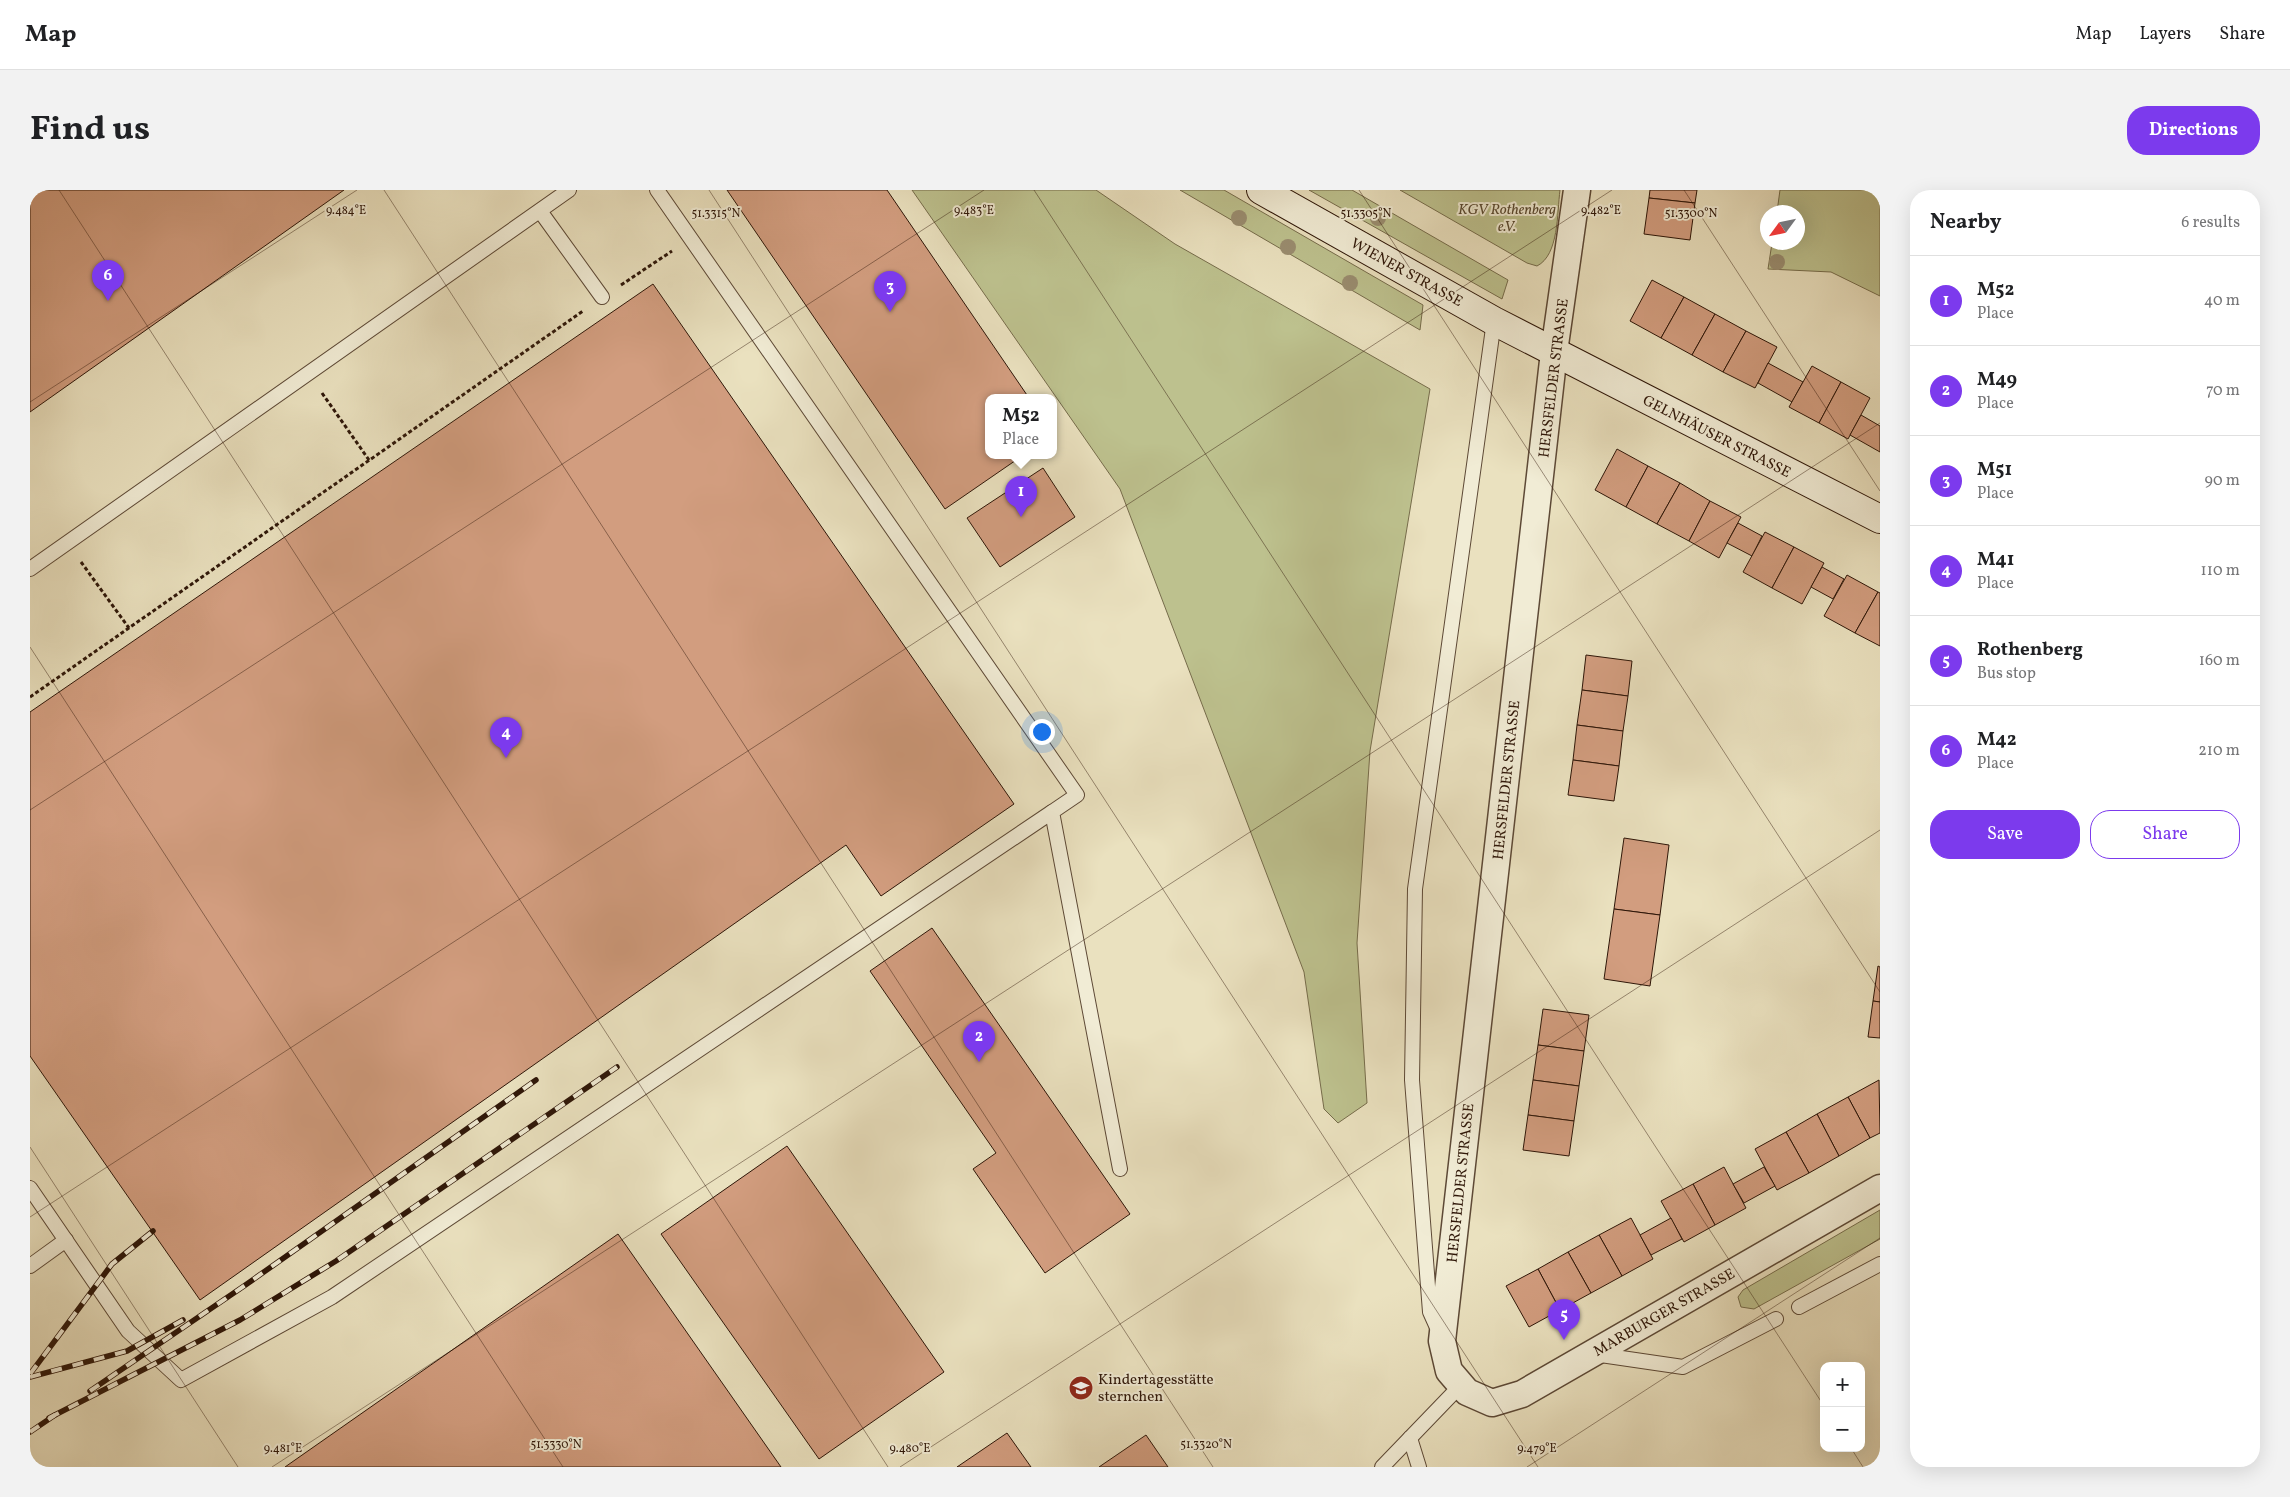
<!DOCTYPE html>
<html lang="en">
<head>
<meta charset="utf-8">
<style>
	:root { --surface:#fff; --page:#f2f2f2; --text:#202124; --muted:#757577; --line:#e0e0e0; --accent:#7c3aed }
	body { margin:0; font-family:Vollkorn,serif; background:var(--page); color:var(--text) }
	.controls { position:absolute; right:15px; bottom:15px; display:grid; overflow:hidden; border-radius:10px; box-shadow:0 5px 20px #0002 }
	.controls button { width:45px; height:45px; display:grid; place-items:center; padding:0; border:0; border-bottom:1px solid var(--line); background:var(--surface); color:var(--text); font:25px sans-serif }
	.compass { position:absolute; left:1730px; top:15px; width:45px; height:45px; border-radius:50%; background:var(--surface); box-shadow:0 5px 20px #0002; rotate:237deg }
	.you { position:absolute; left:1011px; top:541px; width:18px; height:18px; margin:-12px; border:4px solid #fff; border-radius:50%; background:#1a73e8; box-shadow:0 0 0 8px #1a73e833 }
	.badge { display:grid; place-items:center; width:32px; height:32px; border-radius:50%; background:var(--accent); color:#fff; font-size:16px; font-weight:700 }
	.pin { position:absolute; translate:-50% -41px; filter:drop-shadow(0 1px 2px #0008) }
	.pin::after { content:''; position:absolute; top:26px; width:18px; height:15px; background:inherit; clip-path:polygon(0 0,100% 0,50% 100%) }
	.popup { position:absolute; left:955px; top:204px; width:72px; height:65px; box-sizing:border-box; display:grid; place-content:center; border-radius:10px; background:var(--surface); filter:drop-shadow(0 1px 4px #0005); font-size:16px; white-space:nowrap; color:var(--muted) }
	.popup b { font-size:19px; color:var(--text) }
	.popup::after { content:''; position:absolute; left:50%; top:100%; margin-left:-10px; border:10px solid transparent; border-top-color:var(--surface) }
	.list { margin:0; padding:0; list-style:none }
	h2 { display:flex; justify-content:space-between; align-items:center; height:65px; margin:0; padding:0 20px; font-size:21px }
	h2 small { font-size:16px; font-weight:400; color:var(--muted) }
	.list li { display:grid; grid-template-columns:32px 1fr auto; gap:15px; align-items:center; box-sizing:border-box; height:90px; padding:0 20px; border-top:1px solid var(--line) }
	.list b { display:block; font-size:19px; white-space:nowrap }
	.list p { margin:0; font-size:16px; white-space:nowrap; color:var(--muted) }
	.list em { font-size:16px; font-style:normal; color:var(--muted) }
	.actions { display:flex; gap:10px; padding:15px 20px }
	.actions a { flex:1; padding:11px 0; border:1px solid var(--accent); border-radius:20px; text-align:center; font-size:18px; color:var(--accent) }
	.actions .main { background:var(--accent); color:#fff }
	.map { position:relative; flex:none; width:1850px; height:1277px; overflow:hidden; border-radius:20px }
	header { display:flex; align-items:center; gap:30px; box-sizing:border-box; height:70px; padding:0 25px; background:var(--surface); border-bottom:1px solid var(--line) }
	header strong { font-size:24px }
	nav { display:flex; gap:28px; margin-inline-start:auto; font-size:18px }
	.intro { display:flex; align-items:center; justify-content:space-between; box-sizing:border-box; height:120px; padding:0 30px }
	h1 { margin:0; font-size:35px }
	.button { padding:12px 22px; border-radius:20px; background:var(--accent); color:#fff; font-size:18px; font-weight:700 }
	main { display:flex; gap:30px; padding:0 30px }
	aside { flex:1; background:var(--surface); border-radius:20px; box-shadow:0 5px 20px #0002 }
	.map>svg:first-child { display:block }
</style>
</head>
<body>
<header>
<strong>Map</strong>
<nav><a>Map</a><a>Layers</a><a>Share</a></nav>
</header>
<div class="intro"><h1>Find us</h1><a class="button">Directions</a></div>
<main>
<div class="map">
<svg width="1850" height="1277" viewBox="0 0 1850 1277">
	<rect width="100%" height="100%" fill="#eae1bf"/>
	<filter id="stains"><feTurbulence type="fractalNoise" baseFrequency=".004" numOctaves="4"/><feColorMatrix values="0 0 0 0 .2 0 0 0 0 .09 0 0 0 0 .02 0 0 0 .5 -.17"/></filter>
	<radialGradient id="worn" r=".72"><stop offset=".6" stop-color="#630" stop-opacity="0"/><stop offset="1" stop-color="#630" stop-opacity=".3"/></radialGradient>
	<!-- green -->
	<g fill="#bdc18e" stroke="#766c4b">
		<path d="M882,0h184l79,54 255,145 -60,362 -13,192 10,160 -29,20 -14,-14 -20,-137 -184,-483z"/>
		<path d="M1150,0h44l199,115 -3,25z"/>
		<path d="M1279,0h43l156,90 -6,19z"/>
		<path d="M1370,0h160c-3,23 -1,65 -23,76l-10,-3z"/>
		<path d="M1750,0h93l7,4v102l-49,-24 -63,-3 4,-26 26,-1v-30h-21z"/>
		<path d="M1850,1020v29l-126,70 -13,-2 -3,-10 5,-7z"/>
	</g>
	<!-- building -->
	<g fill="#d29d7f" stroke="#2e1608">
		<path d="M0,0h314l-314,222z"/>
		<path d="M697,0h160l142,208h-41v58h34l-77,53z"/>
		<path d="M1620,0h47l-2,13 -46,-5z"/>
		<path d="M1619,8l46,5 -5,37 -46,-6z"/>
		<path d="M1622,90l32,17 -23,41 -31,-17z"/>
		<path d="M623,94l361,520 -133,92 -35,-51 -646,455 -170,-244v-344z"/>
		<path d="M1654,107l31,17 -23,41 -31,-17z"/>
		<path d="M1685,124l31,17 -23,41 -31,-17z"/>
		<path d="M1716,141l31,16 -22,41 -32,-16z"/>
		<path d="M1738,173l35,19 -11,20 -34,-19z"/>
		<path d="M1782,176l29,16 -22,41 -30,-16z"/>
		<path d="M1811,192l29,16 -22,41 -29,-16z"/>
		<path d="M1831,225l19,11v26l-30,-17z"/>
		<path d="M1587,259l31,17 -22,41 -31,-17z"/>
		<path d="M1618,276l32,17 -23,41 -31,-17z"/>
		<path d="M1013,278l32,49 -75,50 -33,-49z"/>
		<path d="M1650,293l30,18 -21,40 -32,-17z"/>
		<path d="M1680,311l31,16 -22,41 -30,-17z"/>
		<path d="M1708,333l24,13 -10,20 -25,-13z"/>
		<path d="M1735,342l29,15 -22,41 -29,-16z"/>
		<path d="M1764,357l30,16 -22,41 -30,-16z"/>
		<path d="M1792,377l22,12 -11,20 -22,-12z"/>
		<path d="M1817,385l31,17 -23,41 -31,-17z"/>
		<path d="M1848,402l2,1v53l-25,-13z"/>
		<path d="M1556,465l46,6 -4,35 -46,-6z"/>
		<path d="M1552,500l46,6 -5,35 -46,-6z"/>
		<path d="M1547,535l46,6 -4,35 -46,-6z"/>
		<path d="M1543,570l46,6 -5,35 -46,-6z"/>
		<path d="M1594,648l45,7 -9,70 -46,-6z"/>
		<path d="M1584,719l46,6 -10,71 -46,-7z"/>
		<path d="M902,738l198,286 -85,59 -72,-104 23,-16 -126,-182z"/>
		<path d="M1848,776l2,1v35l-7,-1z"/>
		<path d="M1843,811l7,1v36l-12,-1z"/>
		<path d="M1513,819l46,6 -5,36 -46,-6z"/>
		<path d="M1508,855l46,6 -5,35 -46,-6z"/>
		<path d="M1503,890l46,6 -5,35 -46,-6z"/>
		<path d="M1849,890l1,53 -10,5 -22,-41z"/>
		<path d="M1818,907l22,41 -31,18 -22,-42z"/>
		<path d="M1787,924l22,42 -30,17 -23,-41z"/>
		<path d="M1498,925l46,6 -5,35 -46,-6z"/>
		<path d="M1756,942l23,41 -32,17 -22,-41z"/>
		<path d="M757,956l157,226 -125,87 -158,-225z"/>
		<path d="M1694,977l22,41 -31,17 -22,-41z"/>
		<path d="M1734,977l11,19 -31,17 -11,-19z"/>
		<path d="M1663,994l22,41 -31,17 -23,-41z"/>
		<path d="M1601,1028l22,41 -31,17 -23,-41z"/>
		<path d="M1641,1028l11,21 -31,16 -11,-20z"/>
		<path d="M588,1044l163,233h-496z"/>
		<path d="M1569,1045l23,41 -31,17 -23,-41z"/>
		<path d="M1538,1062l23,41 -31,17 -22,-41z"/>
		<path d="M1508,1079l22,41 -31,17 -23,-41z"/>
		<path d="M977,1243l24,34h-74z"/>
		<path d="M1116,1245l22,32h-69z"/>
	</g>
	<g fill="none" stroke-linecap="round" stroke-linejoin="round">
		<defs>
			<g id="service">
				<path d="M627,0l420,605 -25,17 68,357"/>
				<path d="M510,21l62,86"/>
				<path d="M0,379l539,-379"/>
				<path d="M0,998l98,143 53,49 151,-83 720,-485"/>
				<path d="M0,1076l36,-26"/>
				<path d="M1769,1117l81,-43"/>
				<path d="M1409,1142l-9,-20 -18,-232 3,-191 79,-568"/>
				<path d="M1564,1164l89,13 93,-48"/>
				<path d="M1380,1248l9,29"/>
				<path d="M1352,1277l79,-82"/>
			</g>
			<path id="minor" d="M1547,0l-23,162 -112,989 7,30 18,21 25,11 30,-9 358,-206"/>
			<path id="secondary" d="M1231,0l233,131 386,198"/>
		</defs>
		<!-- service casing -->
		<use href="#service" stroke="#5d4936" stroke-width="16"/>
		<!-- minor casing -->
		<use href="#minor" stroke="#5d4936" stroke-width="29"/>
		<!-- secondary casing -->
		<use href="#secondary" stroke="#2e1608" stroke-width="30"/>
		<!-- path -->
		<g stroke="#2e1608" stroke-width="3" stroke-dasharray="4 2.5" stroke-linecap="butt">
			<path d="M591,95l51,-34"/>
			<path d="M292,203l47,67"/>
			<path d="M51,372l48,66"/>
			<path d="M0,507l553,-386"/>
		</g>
		<!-- service -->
		<use href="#service" stroke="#f1ecd5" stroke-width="14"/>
		<!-- minor -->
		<use href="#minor" stroke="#f1ecd5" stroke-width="26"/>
		<!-- secondary -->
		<use href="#secondary" stroke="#f1ecd5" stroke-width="28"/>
		<defs>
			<g id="rail">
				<path d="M0,1184l82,-110 41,-33"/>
				<path d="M0,1187l97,-26 56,-31"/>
				<path d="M60,1201l154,-105 292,-206"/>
				<path d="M19,1228l191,-98 96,-59 281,-194"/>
				<path d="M0,1242l25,-17"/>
			</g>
		</defs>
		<!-- rail casing -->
		<use href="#rail" stroke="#2e1608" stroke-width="5.5"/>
		<!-- rail -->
		<use href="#rail" stroke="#f1ecd5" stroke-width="4" stroke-dasharray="11" stroke-linecap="butt"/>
	</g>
	<!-- trees -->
	<g fill="#9a8d70">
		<circle cx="1209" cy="28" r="8"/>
		<circle cx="1348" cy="28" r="8"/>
		<circle cx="1258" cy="57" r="8"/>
		<circle cx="1747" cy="72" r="8"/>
		<circle cx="1320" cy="93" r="8"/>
	</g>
	<!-- ticks -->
	<path fill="none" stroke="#2e1608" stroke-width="1" stroke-opacity="0.45" d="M29,0l829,1277M354,0l829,1277M679,0l829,1277M1004,0l790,1216M1329,0l521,802M1654,0l196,301M0,212l327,-212M0,457l533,820M0,620l954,-620M0,957l208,320M0,1027l1582,-1027M1821,1258l12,19M242,1277l1608,-1044M870,1277l980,-637M1497,1277l353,-229"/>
	<!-- icons -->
	<defs>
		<symbol id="school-disc" viewBox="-11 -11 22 22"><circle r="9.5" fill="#8f2418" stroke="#f1ecd5"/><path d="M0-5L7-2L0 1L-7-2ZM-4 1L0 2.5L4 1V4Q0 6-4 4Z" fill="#fff"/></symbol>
	</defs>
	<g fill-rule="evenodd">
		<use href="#school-disc" x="1037" y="1184" width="28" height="28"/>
	</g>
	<g text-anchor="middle" stroke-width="4" stroke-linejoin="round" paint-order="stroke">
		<!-- park labels -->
		<g font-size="15" font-style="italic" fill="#594930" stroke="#f1ecd5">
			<text x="1477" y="24">KGV Rothenberg<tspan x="1477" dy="17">e.V.</tspan></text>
		</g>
		<!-- street labels -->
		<g font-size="15" fill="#2e1608" stroke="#f1ecd5">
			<text transform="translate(1377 82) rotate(29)" y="5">WIENER STRASSE</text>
			<text transform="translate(1523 188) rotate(-83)" y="5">HERSFELDER STRASSE</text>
			<text transform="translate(1687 246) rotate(27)" y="5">GELNHÄUSER STRASSE</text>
			<text transform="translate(1476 590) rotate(-84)" y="5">HERSFELDER STRASSE</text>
			<text transform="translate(1430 993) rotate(-84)" y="5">HERSFELDER STRASSE</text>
			<text transform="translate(1634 1122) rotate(-30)" y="5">MARBURGER STRASSE</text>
		</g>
		<!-- poi labels -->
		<g font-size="15" fill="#2e1608" stroke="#f1ecd5" text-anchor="start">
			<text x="1068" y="1194">Kindertagesstätte<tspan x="1068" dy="17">sternchen</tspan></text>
		</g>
	</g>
	<g font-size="12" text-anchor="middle" fill="#2e1608" stroke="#f1ecd5" stroke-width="4" stroke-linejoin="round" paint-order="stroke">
		<text x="316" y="24">9.484°E</text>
		<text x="944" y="24">9.483°E</text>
		<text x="1571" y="24">9.482°E</text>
		<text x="686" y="27">51.3315°N</text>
		<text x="1336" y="27">51.3305°N</text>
		<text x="1661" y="27">51.3300°N</text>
		<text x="526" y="1258">51.3330°N</text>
		<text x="1176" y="1258">51.3320°N</text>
		<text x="253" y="1262">9.481°E</text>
		<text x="880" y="1262">9.480°E</text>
		<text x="1507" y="1262">9.479°E</text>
	</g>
	<rect width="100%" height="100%" filter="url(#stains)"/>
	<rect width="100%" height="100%" fill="url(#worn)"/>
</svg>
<div class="controls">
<button>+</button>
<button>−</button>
</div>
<svg class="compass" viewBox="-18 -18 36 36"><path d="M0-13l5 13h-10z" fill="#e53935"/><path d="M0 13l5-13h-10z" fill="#757577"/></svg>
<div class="you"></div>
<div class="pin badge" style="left:991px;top:327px">1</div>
<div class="popup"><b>M52</b>Place</div>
<div class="pin badge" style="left:949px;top:872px">2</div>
<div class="pin badge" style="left:860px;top:122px">3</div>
<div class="pin badge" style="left:476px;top:568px">4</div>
<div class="pin badge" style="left:1534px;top:1150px">5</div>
<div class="pin badge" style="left:78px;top:111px">6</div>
</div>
<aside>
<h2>Nearby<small>6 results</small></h2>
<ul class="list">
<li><span class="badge">1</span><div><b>M52</b><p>Place</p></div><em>40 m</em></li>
<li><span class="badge">2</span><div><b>M49</b><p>Place</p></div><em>70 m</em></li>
<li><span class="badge">3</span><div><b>M51</b><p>Place</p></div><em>90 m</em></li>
<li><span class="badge">4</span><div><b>M41</b><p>Place</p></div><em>110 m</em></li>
<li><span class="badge">5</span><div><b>Rothenberg</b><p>Bus stop</p></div><em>160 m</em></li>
<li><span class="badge">6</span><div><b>M42</b><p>Place</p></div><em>210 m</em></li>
</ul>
<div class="actions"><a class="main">Save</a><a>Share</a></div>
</aside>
</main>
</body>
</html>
